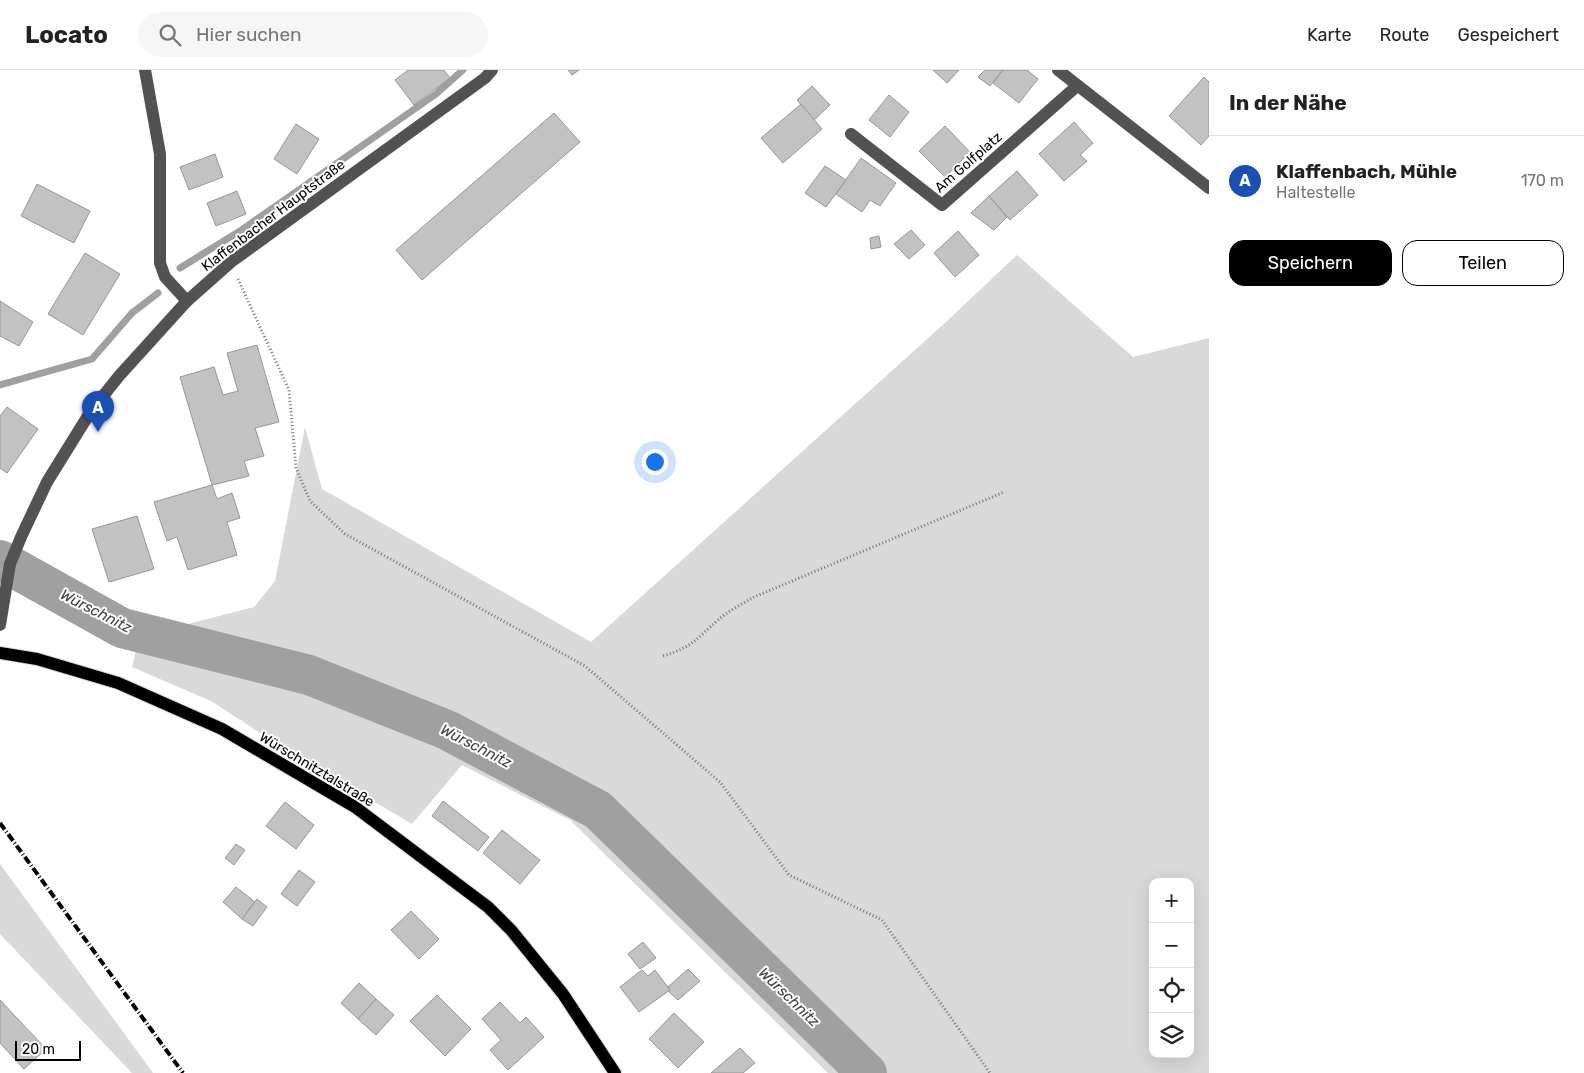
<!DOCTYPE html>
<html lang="de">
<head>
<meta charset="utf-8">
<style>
	:root { --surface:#fff; --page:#f6f6f6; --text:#222; --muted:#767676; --line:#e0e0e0; --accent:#000 }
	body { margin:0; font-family:Rubik,sans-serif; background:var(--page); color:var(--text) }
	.controls { position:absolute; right:15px; bottom:15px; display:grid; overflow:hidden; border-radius:10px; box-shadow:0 5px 20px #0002 }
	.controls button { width:45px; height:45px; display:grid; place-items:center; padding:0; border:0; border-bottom:1px solid var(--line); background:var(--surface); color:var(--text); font:25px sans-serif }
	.scale { position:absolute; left:15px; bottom:12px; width:66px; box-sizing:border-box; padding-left:5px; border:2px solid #000; border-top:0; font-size:14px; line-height:18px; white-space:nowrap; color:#000; -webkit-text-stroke:4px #fff; paint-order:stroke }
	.you { position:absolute; left:654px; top:391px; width:18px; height:18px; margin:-12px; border:4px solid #fff; border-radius:50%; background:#1a73e8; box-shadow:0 0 0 8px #1a73e833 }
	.badge { display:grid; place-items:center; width:32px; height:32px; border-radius:50%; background:var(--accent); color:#fff; font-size:16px; font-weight:700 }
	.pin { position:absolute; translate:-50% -41px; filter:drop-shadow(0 1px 2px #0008) }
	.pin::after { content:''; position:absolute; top:26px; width:18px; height:15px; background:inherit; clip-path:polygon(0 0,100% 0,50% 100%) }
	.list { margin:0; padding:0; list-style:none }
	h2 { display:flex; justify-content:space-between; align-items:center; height:65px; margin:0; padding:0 20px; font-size:21px }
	h2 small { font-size:16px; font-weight:400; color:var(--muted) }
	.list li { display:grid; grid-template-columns:32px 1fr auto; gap:15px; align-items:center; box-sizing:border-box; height:90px; padding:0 20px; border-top:1px solid var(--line) }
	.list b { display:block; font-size:19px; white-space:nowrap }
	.list p { margin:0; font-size:16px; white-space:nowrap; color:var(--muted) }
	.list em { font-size:16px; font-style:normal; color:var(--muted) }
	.actions { display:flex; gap:10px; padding:15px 20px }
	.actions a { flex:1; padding:11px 0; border:1px solid var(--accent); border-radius:15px; text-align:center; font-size:18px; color:var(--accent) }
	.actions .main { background:var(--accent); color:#fff }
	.icon { flex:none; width:28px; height:28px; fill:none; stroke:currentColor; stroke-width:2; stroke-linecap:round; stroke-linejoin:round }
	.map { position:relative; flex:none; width:1209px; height:1003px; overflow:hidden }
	header { display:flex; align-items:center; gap:30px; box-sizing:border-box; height:70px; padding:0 25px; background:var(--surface); border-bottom:1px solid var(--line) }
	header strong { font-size:24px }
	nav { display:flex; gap:28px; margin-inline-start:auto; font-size:18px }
	.search { width:350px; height:45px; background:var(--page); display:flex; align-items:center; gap:12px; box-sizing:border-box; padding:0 18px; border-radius:28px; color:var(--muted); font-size:19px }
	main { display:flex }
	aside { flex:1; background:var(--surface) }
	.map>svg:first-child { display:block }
</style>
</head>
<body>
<header>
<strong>Locato</strong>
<div class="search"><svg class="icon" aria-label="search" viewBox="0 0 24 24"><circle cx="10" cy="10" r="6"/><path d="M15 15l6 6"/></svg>Hier suchen</div>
<nav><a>Karte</a><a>Route</a><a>Gespeichert</a></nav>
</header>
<main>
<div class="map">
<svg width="1209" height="1003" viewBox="0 0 1209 1003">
	<rect width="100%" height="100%" fill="#fff"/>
	<!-- green -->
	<g fill="#d9d9d9" fill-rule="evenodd">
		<path d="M1017,185l116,102 76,-19v735h-381l-258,-253 -108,-55 -50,59 -124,-73 -77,-50 -79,-34 12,-49 40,7 70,-18 21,-26 30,-154 17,62 269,153 355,-320zM1153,812h37v172h-37z"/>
		<path d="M0,794l137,187 16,22h-21l-132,-139z"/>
	</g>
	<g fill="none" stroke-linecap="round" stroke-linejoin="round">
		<!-- stream -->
		<g stroke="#a0a0a0" stroke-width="7">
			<path d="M180,198l60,-37 196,-137 27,-24"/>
			<path d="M0,315l92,-26 40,-46 26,-20"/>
		</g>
		<!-- river -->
		<path stroke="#a0a0a0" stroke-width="40" d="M0,490l122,68 187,47 138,55 151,80 269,263"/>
	</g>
	<!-- building -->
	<g fill="#c2c2c2" stroke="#969696">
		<path d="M408,0h36l6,8 -36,27 -19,-25z"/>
		<path d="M568,0h11l-7,5z"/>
		<path d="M933,0h26l-12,13z"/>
		<path d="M985,0h18l-13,16 -12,-9z"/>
		<path d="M1003,0h24l11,9 -19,24 -26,-20z"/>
		<path d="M1204,7l5,5v54l-8,9 -32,-29z"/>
		<path d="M812,16l18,19 -16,15 -17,-20z"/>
		<path d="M889,25l20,17 -19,25 -21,-17z"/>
		<path d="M801,34l21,25 -39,34 -22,-25z"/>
		<path d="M554,43l26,29 -158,138 -26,-30z"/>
		<path d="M1074,52l19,21 -13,12 7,6 -23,20 -25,-27z"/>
		<path d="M296,54l23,15 -22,35 -23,-15z"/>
		<path d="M945,56l25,26 -25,25 -26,-26z"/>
		<path d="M215,84l8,23 -34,13 -9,-23z"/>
		<path d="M861,88l35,25 -16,23 -10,-6 -8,12 -26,-18z"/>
		<path d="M825,96l21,14 -20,27 -21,-14z"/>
		<path d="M1017,101l21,24 -28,25 -21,-24z"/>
		<path d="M37,114l53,27 -16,32 -53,-27z"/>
		<path d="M237,121l9,23 -30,12 -9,-23z"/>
		<path d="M989,126l18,21 -13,13 -23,-17z"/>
		<path d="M911,160l14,15 -16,14 -15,-15z"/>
		<path d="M958,161l21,24 -24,22 -21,-24z"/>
		<path d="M879,166l2,11 -10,2 -1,-11z"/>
		<path d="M85,183l35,21 -37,61 -35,-21z"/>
		<path d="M0,231l33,21 -14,24 -19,-10z"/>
		<path d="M257,275l22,77 -24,6 9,28 -20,5 5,15 -37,9 -32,-108 34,-10 9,28 15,-4 -11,-38z"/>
		<path d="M7,337l31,22 -31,44 -7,-5v-52z"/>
		<path d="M212,415l5,14 15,-6 8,25 -13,4 10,33 -49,15 -11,-33 -10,4 -13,-39z"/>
		<path d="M137,446l17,53 -45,13 -17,-53z"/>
		<path d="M443,731l46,36 -11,14 -46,-35z"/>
		<path d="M285,732l29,23 -18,24 -30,-23z"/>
		<path d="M502,760l38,30 -20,24 -37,-31z"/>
		<path d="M236,774l9,6 -11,15 -9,-7z"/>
		<path d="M299,800l16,12 -18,24 -16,-12z"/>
		<path d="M236,817l19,15 -13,17 -19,-17z"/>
		<path d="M257,829l10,8 -14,19 -11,-7z"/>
		<path d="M411,841l28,28 -20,20 -28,-29z"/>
		<path d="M643,872l13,16 -16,11 -12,-15z"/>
		<path d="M688,899l12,12 -22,19 -10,-9 2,-1 -2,-3z"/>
		<path d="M642,900l6,6 7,-6 15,20 -31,22 -19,-25z"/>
		<path d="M359,913l17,16 -18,20 -17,-16z"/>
		<path d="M437,925l34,34 -26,27 -35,-35z"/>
		<path d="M376,929l18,16 -18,20 -18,-16z"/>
		<path d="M0,930l46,49 -22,20 -24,-26z"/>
		<path d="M500,932l20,21 6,-6 18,20 -36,33 -18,-20 11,-10 -19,-21z"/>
		<path d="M674,943l30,29 -26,26 -29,-29z"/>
		<path d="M740,978l15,15 -12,10h-32z"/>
	</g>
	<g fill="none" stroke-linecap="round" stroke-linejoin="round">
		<defs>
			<path id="major" d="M0,583l37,6 81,24 104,46 133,78 133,100 23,23 52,64 52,79"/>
		</defs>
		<!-- major casing -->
		<use href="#major" stroke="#dbdbdb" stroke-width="14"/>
		<!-- path -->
		<g stroke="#747474" stroke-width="3" stroke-dasharray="1 2.5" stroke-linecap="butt">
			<path d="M238,209l51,111 7,78 14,33 35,33 240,132 135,116 69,93 93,45 108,153"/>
			<path d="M663,586c30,-9 33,-17 55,-36 10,-9 24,-16 36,-23l250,-105"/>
		</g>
		<!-- minor -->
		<g stroke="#525252" stroke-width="12">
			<path d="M145,0l15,84v109l5,14 22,24"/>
			<path d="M1058,0l151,118"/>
			<path d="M851,64l91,71 135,-119"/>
			<path d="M0,555l10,-61 11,-27 26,-55 44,-71 28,-35 68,-75 44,-39 254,-184 7,-8"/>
		</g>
		<!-- major -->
		<use href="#major" stroke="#000" stroke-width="12"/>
		<!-- rail -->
		<path stroke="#000" stroke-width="4" stroke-dasharray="8 2.5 1 2.5" stroke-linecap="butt" d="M0,753l183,250"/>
	</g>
	<g text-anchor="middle" stroke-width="4" stroke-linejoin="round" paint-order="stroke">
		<!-- street labels -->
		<g font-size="14" fill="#000" stroke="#fff">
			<text transform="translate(968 92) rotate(-41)" y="5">Am Golfplatz</text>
			<text transform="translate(273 145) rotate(-37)" y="5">Klaffenbacher Hauptstraße</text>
			<text transform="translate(317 699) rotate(31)" y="5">Würschnitztalstraße</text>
		</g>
		<!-- water labels -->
		<g font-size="15" font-style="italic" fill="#414141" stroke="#fff">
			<text transform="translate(96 541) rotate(27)" y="5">Würschnitz</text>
			<text transform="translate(476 676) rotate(27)" y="5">Würschnitz</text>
			<text transform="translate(789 927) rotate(44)" y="5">Würschnitz</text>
		</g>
	</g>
</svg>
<div class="controls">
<button>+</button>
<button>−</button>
<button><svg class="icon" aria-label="locate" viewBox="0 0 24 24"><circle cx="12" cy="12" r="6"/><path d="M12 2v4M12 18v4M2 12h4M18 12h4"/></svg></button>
<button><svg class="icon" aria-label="layers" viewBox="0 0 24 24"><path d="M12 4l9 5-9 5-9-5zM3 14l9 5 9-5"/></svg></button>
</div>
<div class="scale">20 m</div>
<div class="you"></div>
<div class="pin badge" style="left:98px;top:362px;background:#1a4fb4">A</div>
</div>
<aside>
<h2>In der Nähe<small></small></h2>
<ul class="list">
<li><span class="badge" style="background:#1a4fb4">A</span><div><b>Klaffenbach, Mühle</b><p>Haltestelle</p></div><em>170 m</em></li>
</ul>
<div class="actions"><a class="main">Speichern</a><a>Teilen</a></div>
</aside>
</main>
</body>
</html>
